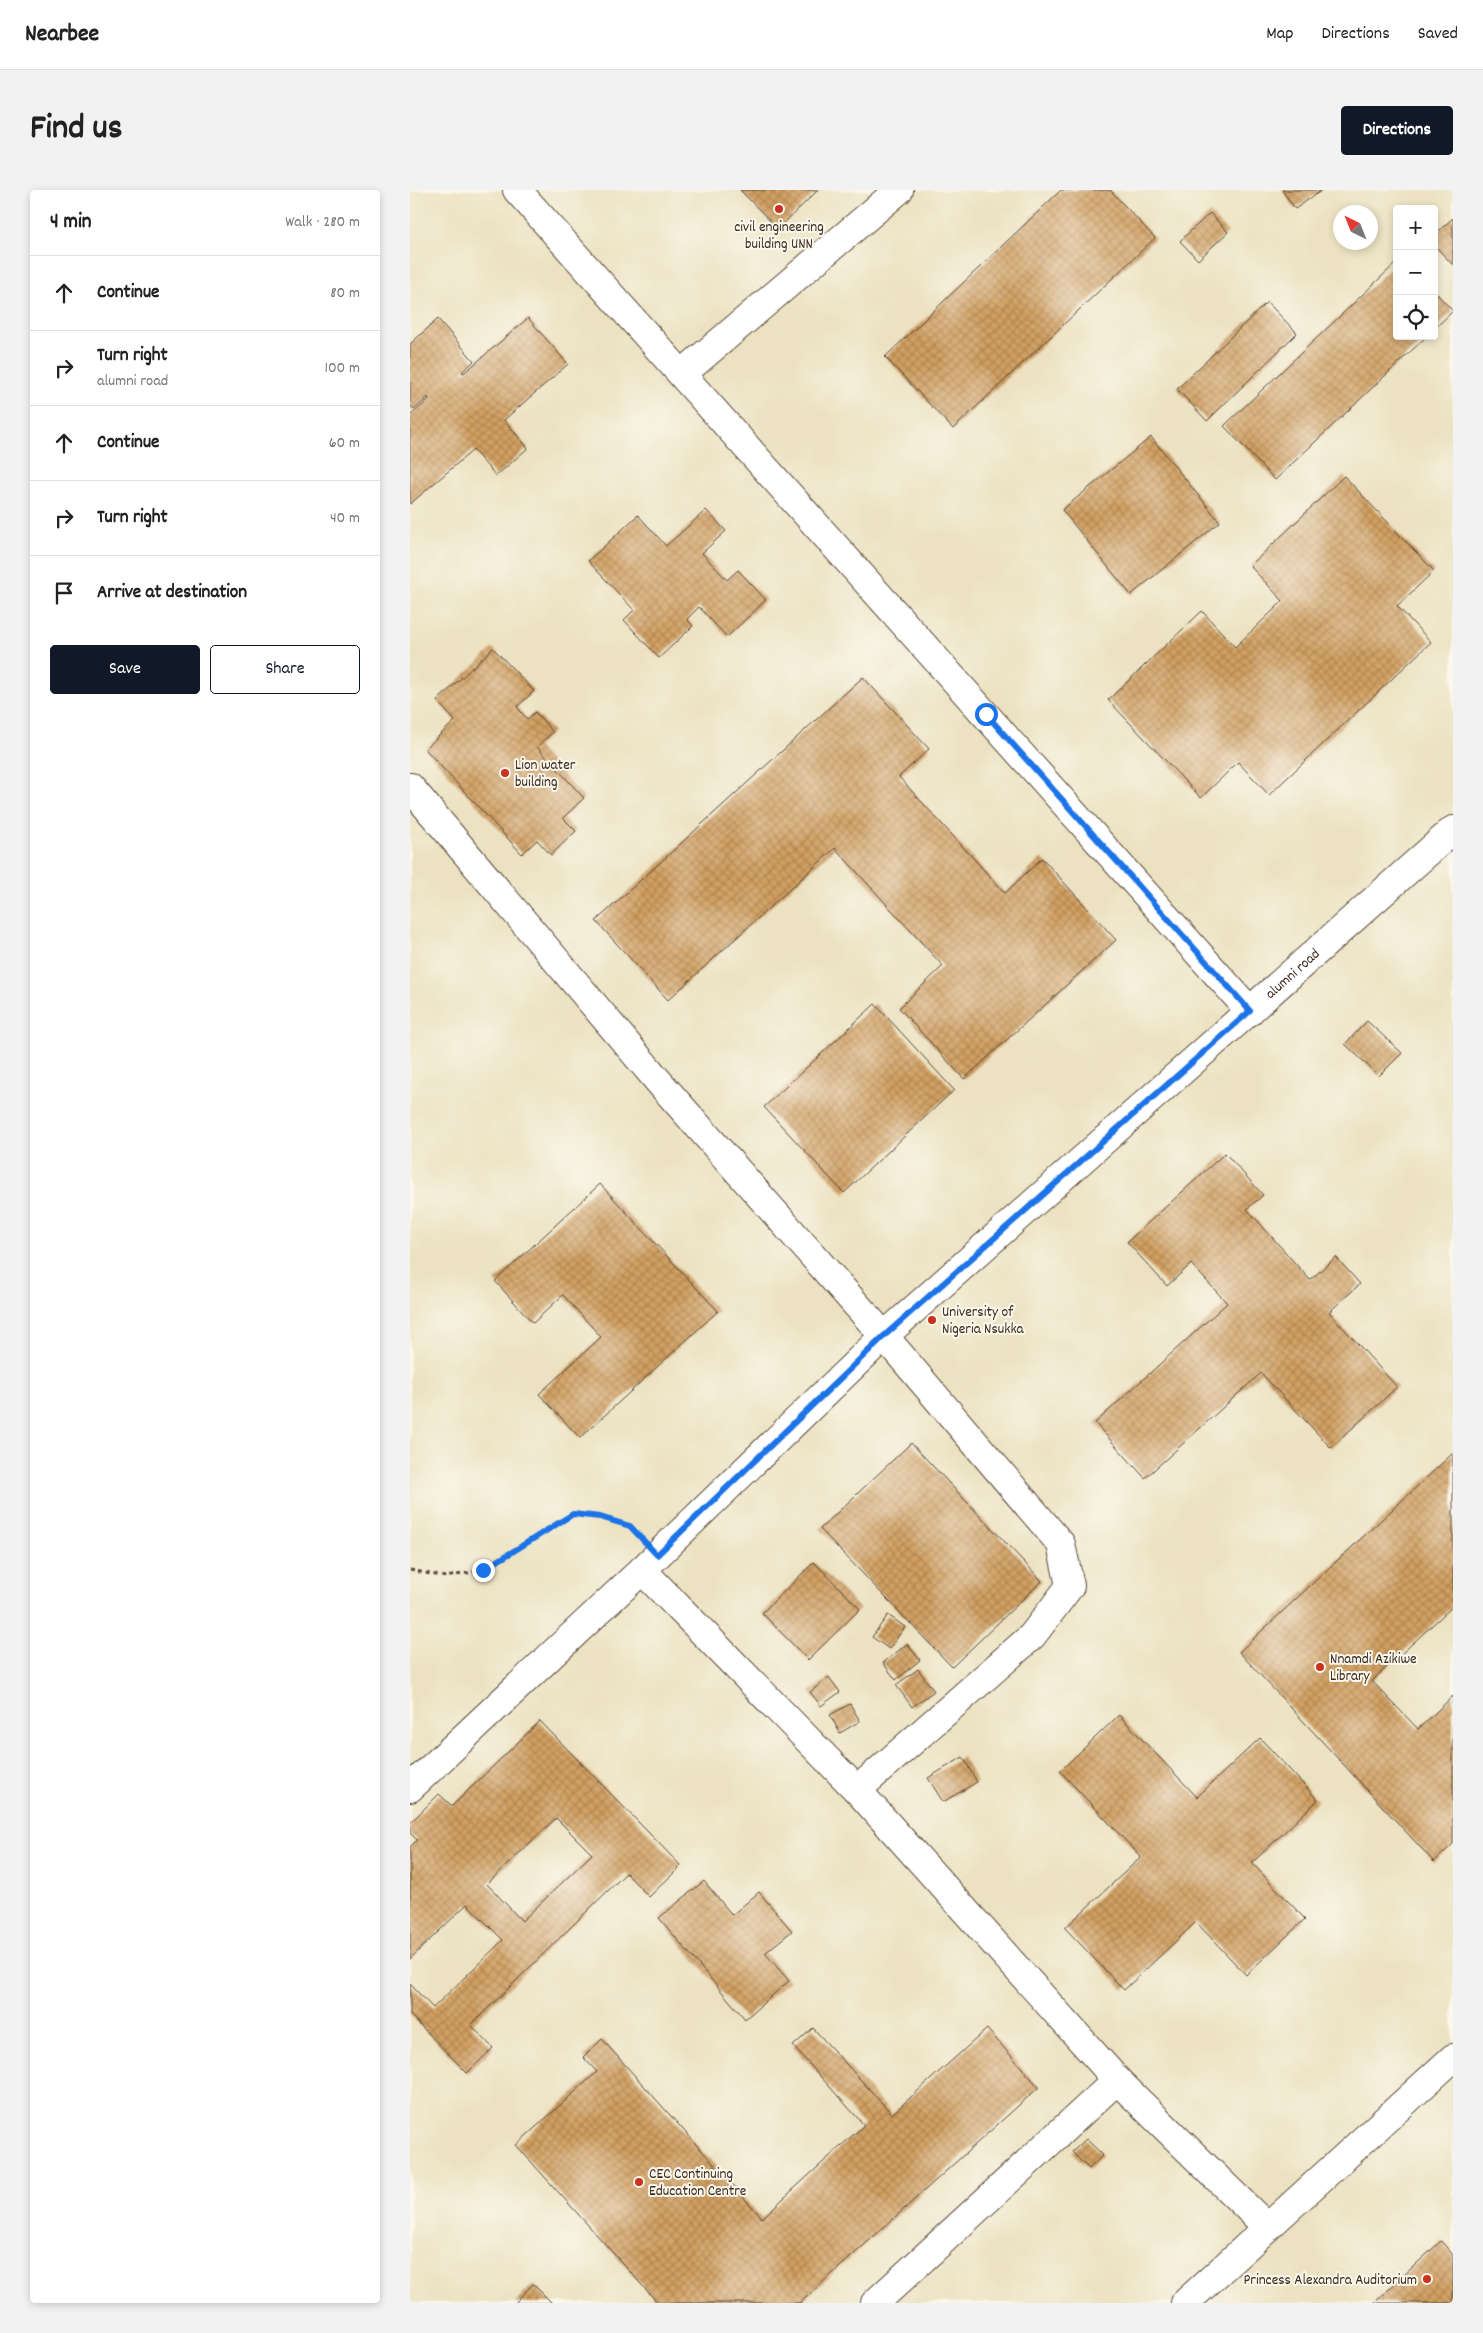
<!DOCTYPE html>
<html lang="en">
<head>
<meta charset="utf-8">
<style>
	:root { --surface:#fff; --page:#f2f2f2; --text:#222; --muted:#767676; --line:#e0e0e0; --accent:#111827 }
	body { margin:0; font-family:Dekko,sans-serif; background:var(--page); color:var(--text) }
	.controls { position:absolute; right:15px; top:15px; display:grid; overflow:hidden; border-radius:5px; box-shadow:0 2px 8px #0003 }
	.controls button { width:45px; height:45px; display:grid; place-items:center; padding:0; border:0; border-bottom:1px solid var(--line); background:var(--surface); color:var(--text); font:25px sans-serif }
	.compass { position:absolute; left:923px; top:15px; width:45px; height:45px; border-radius:50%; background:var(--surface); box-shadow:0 2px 8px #0003; rotate:317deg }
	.stop { position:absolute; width:15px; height:15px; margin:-11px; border:4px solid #1a73e8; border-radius:50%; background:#fff }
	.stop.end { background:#1a73e8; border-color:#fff; box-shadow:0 1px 5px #0008 }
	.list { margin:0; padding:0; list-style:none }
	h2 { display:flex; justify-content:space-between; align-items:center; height:65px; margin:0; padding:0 20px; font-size:21px }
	h2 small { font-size:16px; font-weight:400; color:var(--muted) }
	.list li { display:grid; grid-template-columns:32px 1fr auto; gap:15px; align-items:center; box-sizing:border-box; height:75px; padding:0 20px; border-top:1px solid var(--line) }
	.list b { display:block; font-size:19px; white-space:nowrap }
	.list p { margin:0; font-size:16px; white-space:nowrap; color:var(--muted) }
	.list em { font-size:16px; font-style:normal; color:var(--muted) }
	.actions { display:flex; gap:10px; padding:15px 20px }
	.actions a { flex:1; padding:11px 0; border:1px solid var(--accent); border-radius:5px; text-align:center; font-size:18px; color:var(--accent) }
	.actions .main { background:var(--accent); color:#fff }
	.icon { flex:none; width:28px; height:28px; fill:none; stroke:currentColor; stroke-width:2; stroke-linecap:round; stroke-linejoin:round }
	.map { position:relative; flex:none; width:1043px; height:2113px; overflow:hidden; border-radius:5px }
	header { display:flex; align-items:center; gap:30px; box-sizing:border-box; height:70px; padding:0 25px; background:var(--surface); border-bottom:1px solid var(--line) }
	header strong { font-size:24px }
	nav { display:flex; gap:28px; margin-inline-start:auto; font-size:18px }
	.intro { display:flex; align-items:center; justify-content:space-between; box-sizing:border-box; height:120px; padding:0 30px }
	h1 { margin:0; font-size:35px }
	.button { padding:12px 22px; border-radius:5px; background:var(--accent); color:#fff; font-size:18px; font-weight:700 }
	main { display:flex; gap:30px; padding:0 30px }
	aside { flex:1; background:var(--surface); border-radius:5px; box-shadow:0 2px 8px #0003 }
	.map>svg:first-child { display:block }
</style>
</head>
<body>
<header>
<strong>Nearbee</strong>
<nav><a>Map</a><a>Directions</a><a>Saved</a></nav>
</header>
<div class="intro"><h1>Find us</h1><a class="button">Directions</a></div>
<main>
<aside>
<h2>4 min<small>Walk · 280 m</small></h2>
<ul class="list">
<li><svg class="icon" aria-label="ahead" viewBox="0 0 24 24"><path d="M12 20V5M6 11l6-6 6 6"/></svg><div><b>Continue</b></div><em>80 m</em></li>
<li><svg class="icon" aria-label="right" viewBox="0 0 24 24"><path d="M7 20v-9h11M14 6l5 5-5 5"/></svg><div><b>Turn right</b><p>alumni road</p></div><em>100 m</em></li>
<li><svg class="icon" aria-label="ahead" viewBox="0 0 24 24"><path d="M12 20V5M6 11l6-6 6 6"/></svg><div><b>Continue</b></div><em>60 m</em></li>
<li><svg class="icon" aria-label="right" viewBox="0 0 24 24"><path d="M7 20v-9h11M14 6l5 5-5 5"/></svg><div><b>Turn right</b></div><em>40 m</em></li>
<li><svg class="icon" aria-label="arrive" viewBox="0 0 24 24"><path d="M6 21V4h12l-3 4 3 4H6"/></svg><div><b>Arrive at destination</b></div></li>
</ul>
<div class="actions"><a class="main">Save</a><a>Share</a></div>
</aside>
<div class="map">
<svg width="1043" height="2113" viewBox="0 0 1043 2113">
	<defs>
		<pattern id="building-cross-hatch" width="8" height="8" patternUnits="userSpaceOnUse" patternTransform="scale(1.25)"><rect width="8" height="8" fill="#d2a062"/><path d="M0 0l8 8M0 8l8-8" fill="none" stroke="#ac8350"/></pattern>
	</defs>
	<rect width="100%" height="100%" fill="#fbf7ec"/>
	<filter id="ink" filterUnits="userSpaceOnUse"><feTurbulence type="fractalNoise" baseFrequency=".02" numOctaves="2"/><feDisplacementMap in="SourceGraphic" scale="10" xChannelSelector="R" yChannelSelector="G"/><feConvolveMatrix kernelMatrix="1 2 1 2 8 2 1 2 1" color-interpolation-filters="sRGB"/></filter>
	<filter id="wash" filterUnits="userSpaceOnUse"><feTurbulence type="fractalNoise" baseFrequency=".0096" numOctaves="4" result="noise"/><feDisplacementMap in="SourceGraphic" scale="20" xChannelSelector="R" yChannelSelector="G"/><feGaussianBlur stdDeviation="1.12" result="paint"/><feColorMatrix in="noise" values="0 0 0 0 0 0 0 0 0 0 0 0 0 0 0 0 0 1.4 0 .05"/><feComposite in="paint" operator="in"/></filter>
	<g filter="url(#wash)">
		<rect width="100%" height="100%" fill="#ece2c1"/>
		<g id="blocks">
			<!-- building -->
			<g fill="url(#building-cross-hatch)" fill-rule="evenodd">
				<path d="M330,0h78l-40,39z"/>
				<path d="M651,0h49l45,48 -202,191 -68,-72z"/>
				<path d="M872,0h40l-27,19z"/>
				<path d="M800,23l18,19 -30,28 -18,-19z"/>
				<path d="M1043,28v47l-19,-20v-10z"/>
				<path d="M987,72v74h30l-152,144 -51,-54z"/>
				<path d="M1024,101l19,20 -19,18z"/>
				<path d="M857,112l30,31 -90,88 -30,-32z"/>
				<path d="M118,128l40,46 -64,56 24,28 -32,28 -23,-26 -63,54v-88l19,-17 -1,-2 -14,13 -4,-5v-61l28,-25 36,42 -12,11 2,1z"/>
				<path d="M741,247l69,85 -89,73 -69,-85z"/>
				<path d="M934,286l90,95 -37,35 34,36 -162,153 -31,-33 -37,36 -93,-98 94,-89 33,36 48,-46 -33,-35z"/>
				<path d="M296,320l20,21 -24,22 25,27 11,-10 28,30 -39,37 -28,-30 -12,12 6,7 -34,32 -35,-38 10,-10 -46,-49 50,-46 28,31z"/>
				<path d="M83,458l41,43 -17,16 10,12 8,-7 18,20 -16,15 47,51 -21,20 13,13 -25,24 -14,-15 -15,14 -97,-105 30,-28 -18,-20z"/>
				<path d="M453,487l66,72 -30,28 106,116 37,-35 74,82 -152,139 -65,-71 44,-42 -108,-118 -167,152 -72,-79z"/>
				<path d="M465,814l79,86 -110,103 -80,-86z"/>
				<path d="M957,831l35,32 -23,23 -34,-32z"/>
				<path d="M815,963l38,42 -16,14 63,71 26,-23 24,27 -31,28 68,75 -66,61 -70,-75 -116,105 -50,-55 132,-120 -36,-39 -24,22 -40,-44z"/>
				<path d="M190,994l118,127 -138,127 -41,-44 62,-57 -38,-42 -30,28 -38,-42z"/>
				<path d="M501,1253l131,138 -90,86 -132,-138z"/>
				<path d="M1043,1263v153l-81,75 46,48 35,-33v148l-19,18 -195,-210z"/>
				<path d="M404,1372l46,47 -52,51 -46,-47z"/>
				<path d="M478,1425l17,12 -16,22 -17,-12z"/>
				<path d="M497,1454l13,16 -24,20 -13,-17z"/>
				<path d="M508,1479l16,22 -22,16 -16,-22z"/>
				<path d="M419,1487l11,15 -19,14 -11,-14z"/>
				<path d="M440,1514l10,17 -20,12 -10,-18z"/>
				<path d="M709,1525l78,82 63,-59 58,62 -66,63 53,56 -59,56 -50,-53 -72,68 -59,-62 76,-71 -81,-86z"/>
				<path d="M130,1531l141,145 -32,31 -23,-24 -155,152 22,23 -26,25 -57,-58v-31l23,24 70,-68 -36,-36 -57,55v-112l7,-7 -7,-7v-10l29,-29 13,12zM146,1628l36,36 -70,67 -35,-37z"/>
				<path d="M553,1567l14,25 -34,20 -15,-24z"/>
				<path d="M294,1691l28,34 27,-23 33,39 -27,22 24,28 -44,38 -86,-101z"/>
				<path d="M403,1838l79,86 95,-85 52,58 -239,216h-142l-142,-158 81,-73 -14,-15 19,-18 160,179 102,-93 -71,-79z"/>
				<path d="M676,1949l17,16 -14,14 -17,-17z"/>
				<path d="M1031,2051l12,14v48h-79z"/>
				<path d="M123,2094l19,19h-37z"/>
			</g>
		</g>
	</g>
	<g filter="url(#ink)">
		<use href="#blocks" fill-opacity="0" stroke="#564636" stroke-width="1"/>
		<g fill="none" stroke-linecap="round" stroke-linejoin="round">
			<defs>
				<g id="minor">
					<path d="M107,0l733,821"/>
					<path d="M273,183l216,-183"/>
					<path d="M0,597l249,295 225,254 177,208 9,42 -38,50 -175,154"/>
					<path d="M232,1380l215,220 260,290"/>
					<path id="s1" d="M0,1598l232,-218 242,-234 569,-506"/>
					<path d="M465,2113l242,-223 150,147"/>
					<path d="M775,2113l268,-245"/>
				</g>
			</defs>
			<!-- minor casing -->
			<use href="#minor" stroke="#564636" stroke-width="30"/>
			<!-- path -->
			<path stroke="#564636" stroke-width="3" stroke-dasharray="4 4" stroke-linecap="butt" d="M0,1380l36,7 37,-7 90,-56 27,3 30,9 7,8"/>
			<!-- minor -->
			<use href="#minor" stroke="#fff" stroke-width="28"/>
		</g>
	</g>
	<g fill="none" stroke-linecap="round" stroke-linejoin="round" filter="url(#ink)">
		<!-- route -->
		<path stroke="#1a73e8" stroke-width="6" d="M73,1380l90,-56 27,3 30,9 27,29 227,-219 366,-325 -264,-297"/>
	</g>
	<!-- markers -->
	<g fill="#c8321e" stroke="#fbf7ec" stroke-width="2">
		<circle cx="369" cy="19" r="5"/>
		<circle cx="95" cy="583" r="5"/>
		<circle cx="522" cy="1130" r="5"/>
		<circle cx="910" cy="1477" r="5"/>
		<circle cx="229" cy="1992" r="5"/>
		<circle cx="1017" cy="2089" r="5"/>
	</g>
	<g text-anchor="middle" stroke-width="4" stroke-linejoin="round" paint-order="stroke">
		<!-- poi labels -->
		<g font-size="15" fill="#3b2a1e" stroke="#fbf7ec" text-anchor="start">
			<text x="369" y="41" text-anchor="middle">civil engineering<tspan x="369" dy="17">building UNN</tspan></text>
			<text x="105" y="579">Lion water<tspan x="105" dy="17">building</tspan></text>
			<text x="532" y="1126">University of<tspan x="532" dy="17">Nigeria Nsukka</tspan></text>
			<text x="920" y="1473">Nnamdi Azikiwe<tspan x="920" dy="17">Library</tspan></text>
			<text x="239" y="1988">CEC Continuing<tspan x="239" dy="17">Education Centre</tspan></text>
			<text x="1007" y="2094" text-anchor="end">Princess Alexandra Auditorium</text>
		</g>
		<!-- street labels -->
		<g font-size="15" fill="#3b2a1e" stroke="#fbf7ec">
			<text dy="5" stroke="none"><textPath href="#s1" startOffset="1201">alumni road</textPath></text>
		</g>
	</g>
</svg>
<div class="controls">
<button>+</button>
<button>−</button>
<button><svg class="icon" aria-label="locate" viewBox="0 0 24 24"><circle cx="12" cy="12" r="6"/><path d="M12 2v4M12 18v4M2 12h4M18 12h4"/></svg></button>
</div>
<svg class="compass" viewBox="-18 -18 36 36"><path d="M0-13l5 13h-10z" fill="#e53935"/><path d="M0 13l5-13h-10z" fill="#767676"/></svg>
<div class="stop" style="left:576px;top:524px"></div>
<div class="stop end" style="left:73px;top:1380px"></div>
</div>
</main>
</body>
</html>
